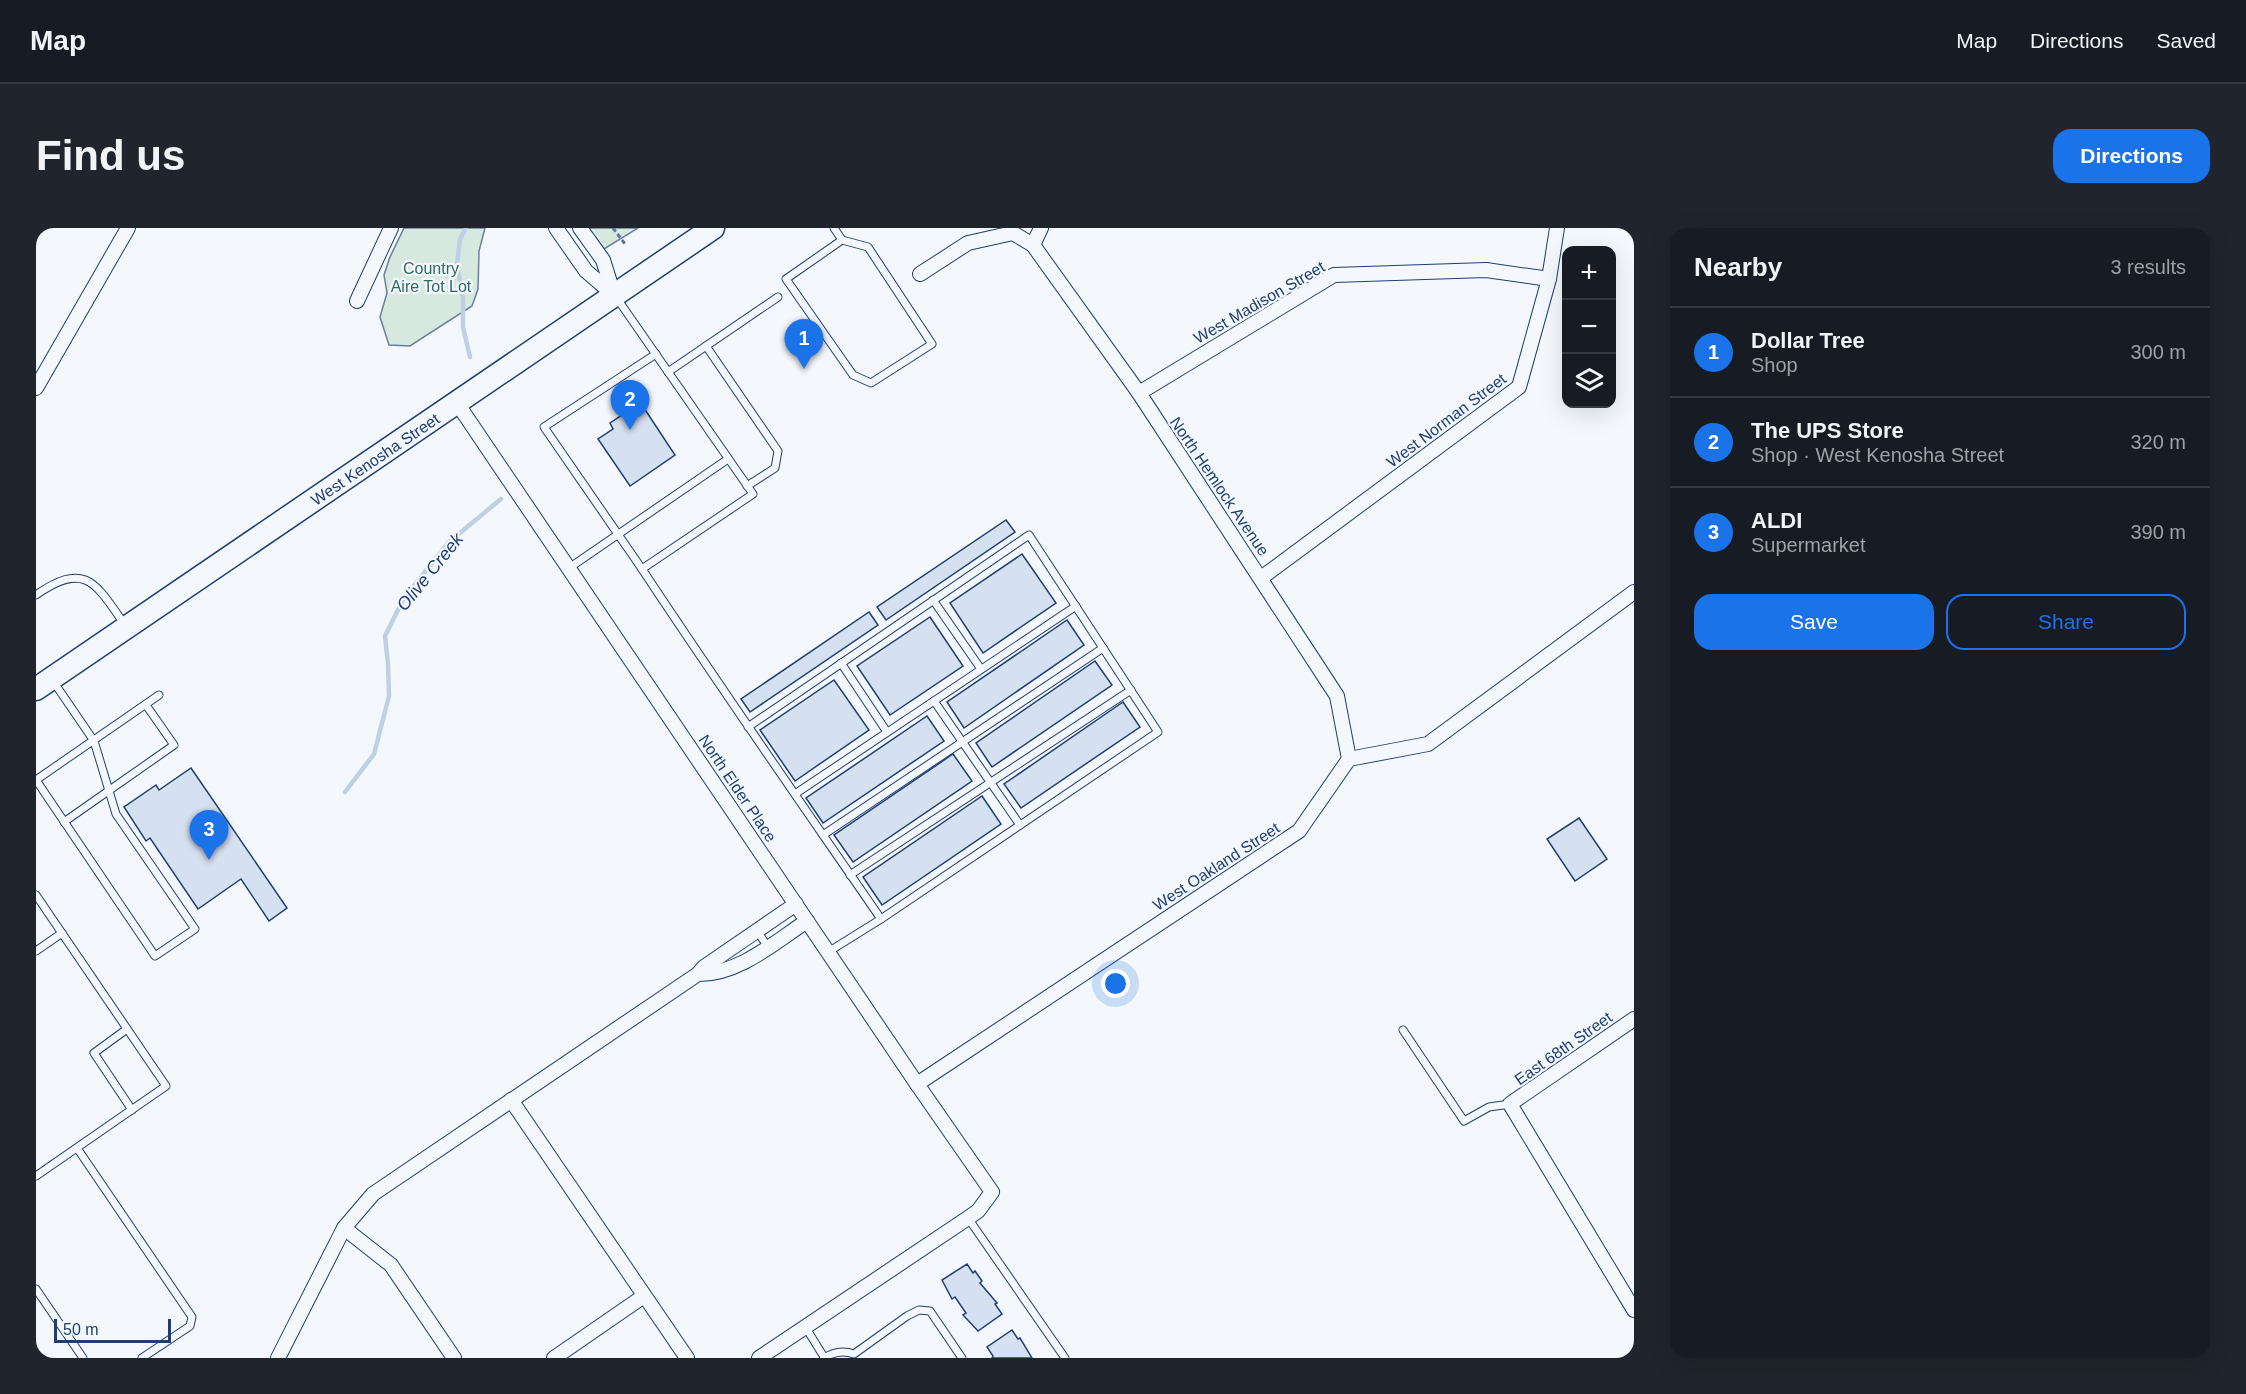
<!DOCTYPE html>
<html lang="en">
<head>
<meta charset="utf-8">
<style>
	:root { --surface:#171b24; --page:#20242c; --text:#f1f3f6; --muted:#9ea1a6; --line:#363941; --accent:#1a73e8 }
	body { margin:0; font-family:Arial,sans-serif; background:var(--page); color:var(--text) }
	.controls { position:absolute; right:18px; top:18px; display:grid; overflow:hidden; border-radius:12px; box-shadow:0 6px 24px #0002 }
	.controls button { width:54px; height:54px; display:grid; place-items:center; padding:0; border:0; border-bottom:2px solid var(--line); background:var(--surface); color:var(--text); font:30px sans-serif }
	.scale { position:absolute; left:18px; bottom:15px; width:117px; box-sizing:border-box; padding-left:6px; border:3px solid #1d3f73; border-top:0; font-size:16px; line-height:21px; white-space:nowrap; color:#1d3f73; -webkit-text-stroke:4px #f4f7fb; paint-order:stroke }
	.you { position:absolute; left:1080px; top:756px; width:21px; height:21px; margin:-15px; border:4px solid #fff; border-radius:50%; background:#1a73e8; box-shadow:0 0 0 9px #1a73e833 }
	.badge { display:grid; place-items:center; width:39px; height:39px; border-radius:50%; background:var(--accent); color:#fff; font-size:20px; font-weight:700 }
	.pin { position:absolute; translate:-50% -50px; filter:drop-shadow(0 2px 3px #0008) }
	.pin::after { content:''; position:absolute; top:32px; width:21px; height:18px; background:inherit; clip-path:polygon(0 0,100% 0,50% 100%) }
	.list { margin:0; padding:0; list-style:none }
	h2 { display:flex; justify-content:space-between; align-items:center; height:78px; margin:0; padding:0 24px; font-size:26px }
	h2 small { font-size:20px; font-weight:400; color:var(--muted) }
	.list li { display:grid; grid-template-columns:39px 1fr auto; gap:18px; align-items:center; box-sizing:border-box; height:90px; padding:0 24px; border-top:2px solid var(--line) }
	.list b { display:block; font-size:22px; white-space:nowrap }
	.list p { margin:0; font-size:20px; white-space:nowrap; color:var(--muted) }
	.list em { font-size:20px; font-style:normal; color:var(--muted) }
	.actions { display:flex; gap:12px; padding:18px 24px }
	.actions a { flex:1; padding:14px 0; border:2px solid var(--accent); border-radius:18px; text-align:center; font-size:21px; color:var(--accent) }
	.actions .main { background:var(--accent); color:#fff }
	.icon { flex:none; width:33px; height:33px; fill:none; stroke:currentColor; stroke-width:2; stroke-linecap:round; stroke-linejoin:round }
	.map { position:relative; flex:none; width:1598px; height:1130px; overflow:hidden; border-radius:18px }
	header { display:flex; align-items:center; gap:36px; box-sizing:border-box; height:84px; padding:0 30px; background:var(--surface); border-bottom:2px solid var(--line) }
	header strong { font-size:28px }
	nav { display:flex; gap:33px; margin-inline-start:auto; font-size:21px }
	.intro { display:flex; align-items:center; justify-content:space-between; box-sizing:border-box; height:144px; padding:0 36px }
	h1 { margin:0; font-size:42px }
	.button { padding:15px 27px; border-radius:18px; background:var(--accent); color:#fff; font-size:21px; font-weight:700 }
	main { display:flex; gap:36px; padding:0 36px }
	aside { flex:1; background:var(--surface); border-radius:18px; box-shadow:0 6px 24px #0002 }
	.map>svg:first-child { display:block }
</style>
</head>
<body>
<header>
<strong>Map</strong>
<nav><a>Map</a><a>Directions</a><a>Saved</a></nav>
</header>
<div class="intro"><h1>Find us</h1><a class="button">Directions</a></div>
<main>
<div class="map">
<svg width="1598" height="1130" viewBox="0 0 1598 1130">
	<rect width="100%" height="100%" fill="#f4f7fb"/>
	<!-- green -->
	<g fill="#d7e8df" stroke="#687fa3" stroke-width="1.5">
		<path d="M368,0h81l-6,23 -1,38 -6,17 -62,40 -21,-1 -9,-28 7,-24 -3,-18 6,-18z"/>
		<path d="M552,0h50l-34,21z"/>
	</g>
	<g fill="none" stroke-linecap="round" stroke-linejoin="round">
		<!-- stream -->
		<g stroke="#bed0e5" stroke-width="4.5">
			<path d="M430,0l-6,11 -3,25 6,34v29l7,30"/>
			<path d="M309,564l29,-38 15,-58 -1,-32 -3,-28 19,-38 45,-56 52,-43"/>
		</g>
	</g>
	<!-- building -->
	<g fill="#d5e0f0" stroke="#1d3f73" stroke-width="1.5">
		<path d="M608,180l31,47 -45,31 -32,-47 15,-10 -3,-6 15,-10 4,6z"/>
		<path d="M970,292l9,12 -129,88 -9,-13z"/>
		<path d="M986,326l34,49 -73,50 -33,-50z"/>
		<path d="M833,384l9,13 -128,87 -9,-13z"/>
		<path d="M894,389l33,49 -73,49 -33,-49z"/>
		<path d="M1031,392l17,25 -120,83 -17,-26z"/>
		<path d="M1059,433l17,24 -120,82 -16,-24z"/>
		<path d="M798,452l35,50 -74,51 -35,-51z"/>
		<path d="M1087,474l17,25 -119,81 -17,-24z"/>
		<path d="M891,488l17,25 -121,82 -17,-25z"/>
		<path d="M917,526l19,27 -119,81 -19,-27z"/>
		<path d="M155,540l96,140 -18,13 -28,-42 -43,30 -48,-71 -4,3 -22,-34 32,-22 3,5z"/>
		<path d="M946,568l19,28 -119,81 -19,-28z"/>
		<path d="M1543,590l28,41 -32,22 -28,-42z"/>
		<path d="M931,1036l6,9 2,-2 7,10 -2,2 17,20 -2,1 7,10 -24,17 -15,-16 3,-2 -11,-16 -3,2 -10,-19z"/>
		<path d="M976,1102l6,9 2,-1 12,20h-40l1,-2 -6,-9z"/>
	</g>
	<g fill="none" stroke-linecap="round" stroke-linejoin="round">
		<defs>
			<g id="lane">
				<path d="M798,0l8,12 26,7 64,97 -61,39 -18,-8 -67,-96 56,-39"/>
				<path d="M580,69l137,197 -111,75c78,118 159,234 239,350l277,-187 -129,-197 -281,192"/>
				<path d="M670,118l72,105 -3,17 -28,18"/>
				<path d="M632,144l110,-75"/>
				<path d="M533,340l159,-109"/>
				<path d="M606,341l-98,-142 112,-73"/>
				<path d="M0,367c50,-35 60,-11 89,30"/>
				<path d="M897,372l48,69"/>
				<path d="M805,435l46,69"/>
				<path d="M898,473l86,124"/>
				<path d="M0,552l119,176 40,-27 -79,-115 -22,-73 -41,-60"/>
				<path d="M0,552l123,-85"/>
				<path d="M759,566l281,-188"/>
				<path d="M28,594l110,-77 -28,-40"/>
				<path d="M787,607l280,-187"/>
				<path d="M814,647l281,-185"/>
				<path d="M0,667l130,191 -130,90"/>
				<path d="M721,703l11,16"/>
				<path d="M0,723l26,-18"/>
				<path d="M792,724l53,-33"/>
				<path d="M91,801l-33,24 38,57"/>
				<path d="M1367,802l61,91 25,-14 21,-3"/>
				<path d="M41,920l115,169 -2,9 -48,32"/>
				<path d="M932,990l97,140"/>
				<path d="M0,1061l47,69"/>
				<path d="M770,1100l18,29"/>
				<path d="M788,1130c9,-6 19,-8 30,-4l53,-38 12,-6 11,1 32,47"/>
			</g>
			<g id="street">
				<path d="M520,0l30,43 28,24"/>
				<path d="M544,0l23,32 11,35"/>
				<path d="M997,17l106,148 198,303 12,63"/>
				<path d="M884,46l48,-31 45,-10 20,12 8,-17"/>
				<path d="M321,73l34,-73"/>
				<path d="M0,160l92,-160"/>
				<path d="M1103,165l195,-118 152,-5 63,9"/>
				<path d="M421,175l460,681 75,108 -14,19 -10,7 -209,140"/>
				<path d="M1225,350l258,-191 30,-108 8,-51"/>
				<path d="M662,746c40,1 77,-32 109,-53"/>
				<path d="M1598,791l-124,85 124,206"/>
				<path d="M881,856l382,-253 50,-72 79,-15 206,-152"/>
				<path d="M475,872l176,258"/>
				<path d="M308,1000l47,37 63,93"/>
				<path d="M242,1130l66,-130 29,-34 325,-220 6,-7 92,-63"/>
				<path d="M518,1130l90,-62"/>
			</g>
			<path id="primary" d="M0,461l677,-461"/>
		</defs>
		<!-- lane casing -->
		<use href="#lane" stroke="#1d3f73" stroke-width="9"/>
		<!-- street casing -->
		<use href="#street" stroke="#1d3f73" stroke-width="16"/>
		<!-- primary casing -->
		<use href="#primary" stroke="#1d3f73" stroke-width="25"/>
		<!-- path -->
		<path stroke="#5e769c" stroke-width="3" stroke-dasharray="4.5 3" stroke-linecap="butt" d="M577,0l12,16"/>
		<!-- lane -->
		<use href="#lane" stroke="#f4f7fb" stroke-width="7"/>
		<!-- street -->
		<use href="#street" stroke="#f4f7fb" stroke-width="14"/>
		<!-- primary -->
		<use href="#primary" stroke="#f4f7fb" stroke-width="22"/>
	</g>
	<g text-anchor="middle" stroke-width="4.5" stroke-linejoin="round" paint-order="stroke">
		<!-- park labels -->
		<g font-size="16" fill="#2c6c60" stroke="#f4f7fb">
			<text x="395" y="46">Country<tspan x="395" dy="18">Aire Tot Lot</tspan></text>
		</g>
		<!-- street labels -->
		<g font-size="16" fill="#1d3f73" stroke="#f4f7fb">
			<text transform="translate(1223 74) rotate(-30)" y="6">West Madison Street</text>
			<text transform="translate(1410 192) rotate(-37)" y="6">West Norman Street</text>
			<text transform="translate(339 231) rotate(-34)" y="6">West Kenosha Street</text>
			<text transform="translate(1184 258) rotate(56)" y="6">North Hemlock Avenue</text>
			<text transform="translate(702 560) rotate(56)" y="6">North Elder Place</text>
			<text transform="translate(1180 638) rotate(-33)" y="6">West Oakland Street</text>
			<text transform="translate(1527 820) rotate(-35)" y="6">East 68th Street</text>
		</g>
		<!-- water labels -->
		<g font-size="18" font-style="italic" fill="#1d3f73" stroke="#f4f7fb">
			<text transform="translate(394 344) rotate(-51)" y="6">Olive Creek</text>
		</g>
	</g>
</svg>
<div class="controls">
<button>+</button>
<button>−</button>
<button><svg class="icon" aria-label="layers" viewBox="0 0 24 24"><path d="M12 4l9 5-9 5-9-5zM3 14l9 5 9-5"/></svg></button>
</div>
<div class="scale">50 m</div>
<div class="you"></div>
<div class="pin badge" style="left:768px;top:141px">1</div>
<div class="pin badge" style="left:594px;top:202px">2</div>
<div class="pin badge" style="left:173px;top:632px">3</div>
</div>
<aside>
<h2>Nearby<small>3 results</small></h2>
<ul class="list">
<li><span class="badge">1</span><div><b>Dollar Tree</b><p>Shop</p></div><em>300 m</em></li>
<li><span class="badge">2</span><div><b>The UPS Store</b><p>Shop · West Kenosha Street</p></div><em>320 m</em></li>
<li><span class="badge">3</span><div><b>ALDI</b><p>Supermarket</p></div><em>390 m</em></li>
</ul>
<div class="actions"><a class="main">Save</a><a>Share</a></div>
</aside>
</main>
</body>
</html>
